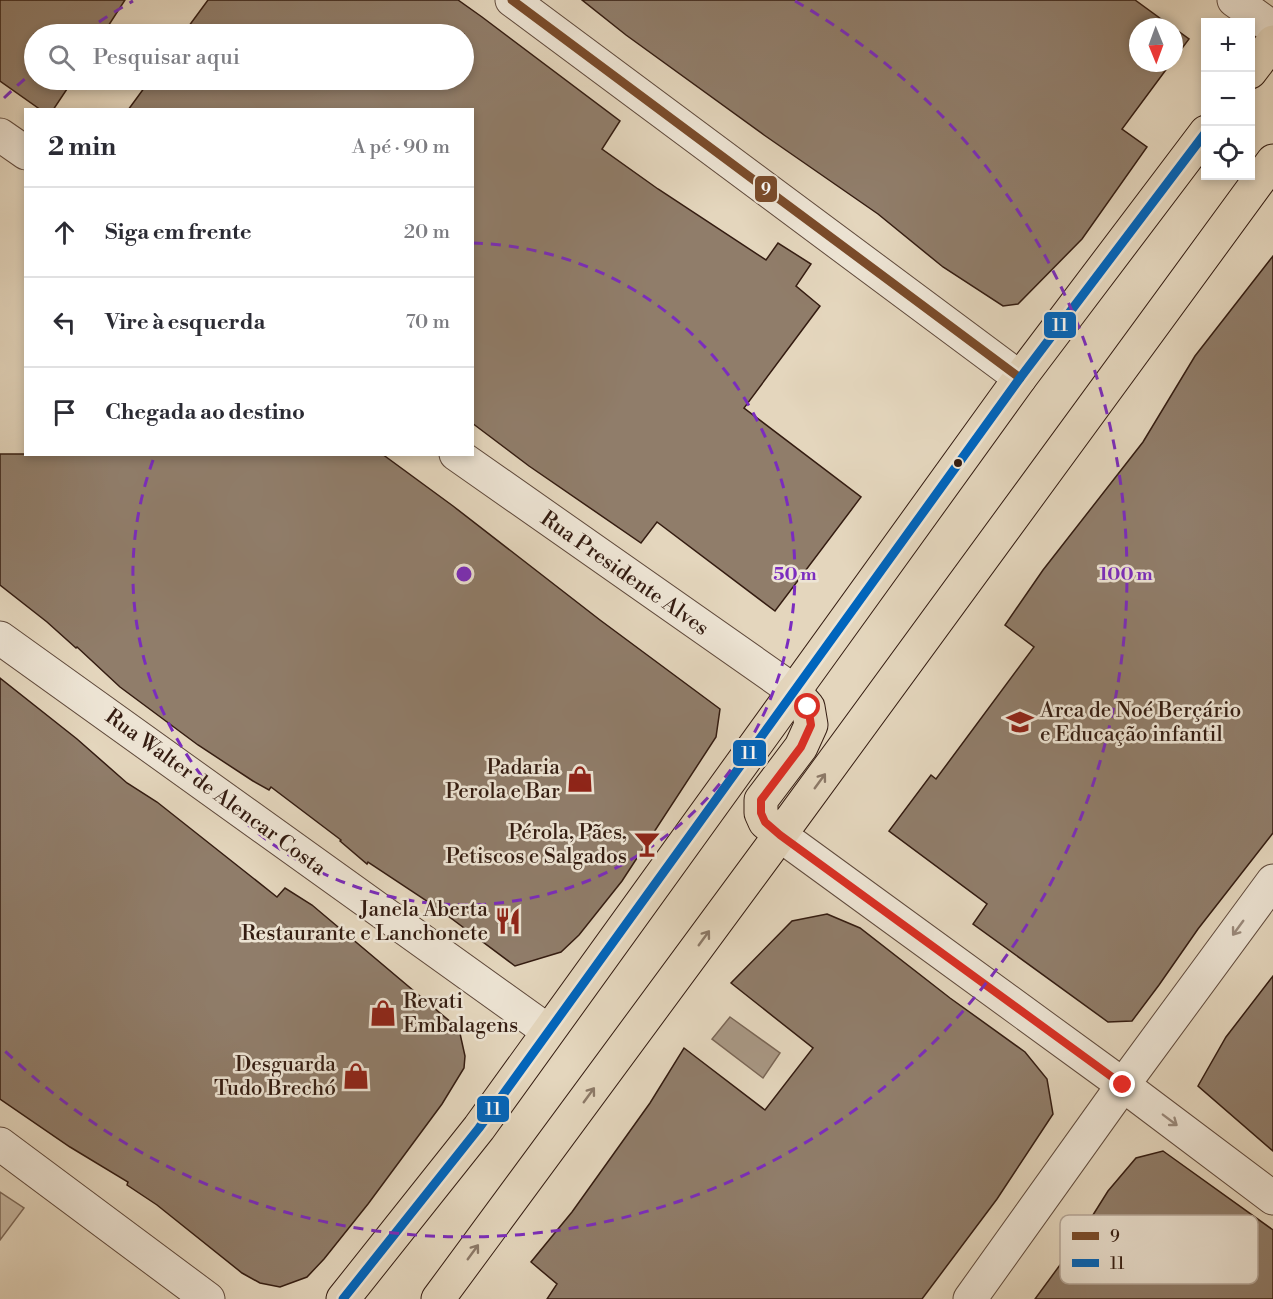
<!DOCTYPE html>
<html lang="pt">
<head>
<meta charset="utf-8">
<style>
	:root { --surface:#fff; --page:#f7f7f7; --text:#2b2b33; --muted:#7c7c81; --line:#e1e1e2 }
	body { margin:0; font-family:"Libre Bodoni",serif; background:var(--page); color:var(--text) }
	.controls { position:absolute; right:18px; top:18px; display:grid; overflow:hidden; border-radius:0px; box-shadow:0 3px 9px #0003 }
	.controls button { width:54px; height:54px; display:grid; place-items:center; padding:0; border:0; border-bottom:2px solid var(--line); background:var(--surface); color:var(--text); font:30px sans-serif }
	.compass { position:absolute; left:1129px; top:18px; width:54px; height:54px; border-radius:50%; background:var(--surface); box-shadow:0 3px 9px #0003; rotate:179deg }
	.stop { position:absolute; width:18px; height:18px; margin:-14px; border:4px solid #d93025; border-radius:50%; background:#fff }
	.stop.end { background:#d93025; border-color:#fff; box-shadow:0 2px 6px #0008 }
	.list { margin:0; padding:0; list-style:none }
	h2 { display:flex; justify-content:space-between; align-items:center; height:78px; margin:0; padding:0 24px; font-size:26px }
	h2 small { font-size:20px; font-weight:400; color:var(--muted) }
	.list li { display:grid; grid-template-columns:39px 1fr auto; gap:18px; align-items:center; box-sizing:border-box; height:90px; padding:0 24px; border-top:2px solid var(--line) }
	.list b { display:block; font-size:22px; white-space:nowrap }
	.list em { font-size:20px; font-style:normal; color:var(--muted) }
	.icon { flex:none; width:33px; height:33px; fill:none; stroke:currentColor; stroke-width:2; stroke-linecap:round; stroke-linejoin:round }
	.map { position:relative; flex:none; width:1273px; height:1299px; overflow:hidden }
	.search { position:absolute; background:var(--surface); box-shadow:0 3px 9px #0003; left:24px; top:24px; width:450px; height:66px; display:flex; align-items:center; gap:15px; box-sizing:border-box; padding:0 21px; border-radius:33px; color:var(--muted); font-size:22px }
	.panel { position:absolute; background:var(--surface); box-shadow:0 3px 9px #0003; left:24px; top:108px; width:450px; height:348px; border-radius:0px }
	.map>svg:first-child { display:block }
</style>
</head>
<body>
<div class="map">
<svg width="1273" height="1299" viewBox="0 0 1273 1299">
	<rect width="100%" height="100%" fill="#e4d6bd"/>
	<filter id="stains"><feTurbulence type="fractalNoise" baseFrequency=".00333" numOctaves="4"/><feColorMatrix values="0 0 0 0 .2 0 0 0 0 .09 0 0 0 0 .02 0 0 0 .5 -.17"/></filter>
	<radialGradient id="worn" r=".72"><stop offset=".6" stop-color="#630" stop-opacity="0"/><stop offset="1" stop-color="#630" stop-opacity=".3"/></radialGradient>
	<!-- green -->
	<path fill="#c6b6a0" stroke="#7d6958" stroke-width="1.5" d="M0,1192l24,16 -24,32z"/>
	<!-- water -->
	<path fill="#a89783" stroke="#7a6655" stroke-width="1.5" d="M730,1017l50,36 -17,25 -51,-39z"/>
	<!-- building -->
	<g fill="#907d6a" stroke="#341c11" stroke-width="1.5">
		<path d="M0,0h125l-22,34h-69v46h39l-20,30h-12l-41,-29z"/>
		<path d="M208,0h250l24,17 138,104 -18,28 56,40 108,71 12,-17 33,21 -15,22 24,20 -76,102 117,89 -86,114 -118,-89 -16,21 -112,-77 -57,-43v-313h-344l22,-30h314v-46h-281z"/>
		<path d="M582,0h553l37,27h-34v36h33l-49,66 25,18 -65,92 -64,65 -15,2 -60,-39 -65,-53 -114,-79 -138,-100z"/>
		<path d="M1174,28l15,11 -15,20z"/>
		<path d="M1273,256v577l-75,96 -39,56 -27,36 -24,1 -135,-98 14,-20 -98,-73 42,-56 5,4 98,-132 -29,-22 38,-55 100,-128 52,-86z"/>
		<path d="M0,454h382l71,52 147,114 120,89 -4,28 -94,144 -43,54 -18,17 -46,14 -79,-59 -68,-45 -1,2 -27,-23 1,-1 -70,-53 -2,3 -16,-9 -55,-36 -78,-58 -43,-40 -1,1 -29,-26 -47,-37z"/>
		<path d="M0,678l77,61 50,44 30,19 120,95 8,-9 27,17 147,124 6,27 -1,12 -22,36 -74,100 -44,55 -17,18 -27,10 -20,-4 -18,-10 -85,-68 -30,-20 1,-3 -58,-35 -70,-48z"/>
		<path d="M827,914l33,14 90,70 75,54 22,27 6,35 -56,85 -75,100h-375l10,-15 -26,-22 41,-50 78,-109 34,-55 81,62 48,-62 -82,-65 61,-62z"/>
		<path d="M1273,976v175l-75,-65 28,-49z"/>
		<path d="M1163,1151l110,79v69h-238l36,-49 37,-59 28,-33z"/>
	</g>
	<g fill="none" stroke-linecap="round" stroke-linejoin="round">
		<defs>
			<g id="minor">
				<path d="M512,0l508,378"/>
				<path d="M1234,0l39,28"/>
				<path d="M0,135l26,18"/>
				<path d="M456,454l338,237"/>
				<path d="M0,638l548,393"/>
				<path d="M780,835l343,250 150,113"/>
				<path d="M0,1144l208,155"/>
				<path d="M970,1299l153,-214 150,-204"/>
			</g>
			<g id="major">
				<path d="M1250,72l23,-30"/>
				<path d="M780,835l-15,-13 -4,-9v-13l40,-53 10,-22 -3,-18 -14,-16"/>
				<path d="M343,1299l136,-171 541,-750 186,-246"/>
				<path d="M438,1299l342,-464 493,-674"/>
			</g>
		</defs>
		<!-- minor casing -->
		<use href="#minor" stroke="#604a3c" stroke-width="35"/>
		<!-- major casing -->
		<use href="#major" stroke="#341c11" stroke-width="35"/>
		<!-- minor -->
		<use href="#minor" stroke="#ede4d4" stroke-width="33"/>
		<!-- major -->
		<use href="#major" stroke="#e4d6bd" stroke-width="33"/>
		<defs>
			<path id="bus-1" d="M512,0l508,378"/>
			<path id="bus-2" d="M343,1299l136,-171 541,-750 186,-246"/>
		</defs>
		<!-- bus-1 casing -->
		<use href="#bus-1" stroke="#ede4d4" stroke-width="14"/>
		<!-- bus-2 casing -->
		<use href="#bus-2" stroke="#ede4d4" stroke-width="14"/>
		<!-- bus-1 -->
		<use href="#bus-1" stroke="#7a4b2a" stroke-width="9"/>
		<!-- bus-2 -->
		<use href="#bus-2" stroke="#0065bd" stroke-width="9"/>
	</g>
	<!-- one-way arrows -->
	<defs><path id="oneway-shaft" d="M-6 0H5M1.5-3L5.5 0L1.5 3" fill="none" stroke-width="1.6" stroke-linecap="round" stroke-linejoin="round" transform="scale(1.5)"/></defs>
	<g stroke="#8c7967">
		<use href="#oneway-shaft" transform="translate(820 781) rotate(-54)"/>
		<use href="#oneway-shaft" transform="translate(704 938) rotate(-54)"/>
		<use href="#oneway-shaft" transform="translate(589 1095) rotate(-54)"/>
		<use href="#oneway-shaft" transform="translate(473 1252) rotate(-54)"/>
	</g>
	<g stroke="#9a8a7c">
		<use href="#oneway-shaft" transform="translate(1238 928) rotate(126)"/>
		<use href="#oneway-shaft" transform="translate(1170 1120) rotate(37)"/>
	</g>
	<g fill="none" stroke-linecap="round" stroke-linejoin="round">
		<!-- route -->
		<path stroke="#d93025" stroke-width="8" d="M808,707l3,18 -10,22 -40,53v13l4,9 15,13 343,250"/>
	</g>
	<!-- distance rings -->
	<g fill="none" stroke="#7b2cbf" stroke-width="3" stroke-dasharray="10 8">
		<path d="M473 243A331 331 0 1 1 155 455"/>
		<path d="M4 98A662 662 0 0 1 34 71M84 32A662 662 0 0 1 133 1M795 1A662 662 0 1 1 4 1050"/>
	</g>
	<!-- icons -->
	<defs>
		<symbol id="school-bare" viewBox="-9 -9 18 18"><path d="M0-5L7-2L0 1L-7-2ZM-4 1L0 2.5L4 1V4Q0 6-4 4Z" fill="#8f2418" stroke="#ede4d4" stroke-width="2.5" paint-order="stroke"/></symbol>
		<symbol id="shop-bare" viewBox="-9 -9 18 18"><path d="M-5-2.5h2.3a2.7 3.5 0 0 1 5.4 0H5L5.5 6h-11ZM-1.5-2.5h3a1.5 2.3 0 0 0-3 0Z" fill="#8f2418" stroke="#ede4d4" stroke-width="2.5" paint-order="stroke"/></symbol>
		<symbol id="bar-bare" viewBox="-9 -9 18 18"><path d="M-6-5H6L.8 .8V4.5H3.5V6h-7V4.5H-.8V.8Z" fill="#8f2418" stroke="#ede4d4" stroke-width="2.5" paint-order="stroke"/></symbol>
		<symbol id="restaurant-bare" viewBox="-9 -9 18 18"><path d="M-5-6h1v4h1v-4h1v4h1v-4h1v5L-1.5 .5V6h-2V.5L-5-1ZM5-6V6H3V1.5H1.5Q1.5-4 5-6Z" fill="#8f2418" stroke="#ede4d4" stroke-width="2.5" paint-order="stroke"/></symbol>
	</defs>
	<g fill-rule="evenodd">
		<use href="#school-bare" x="1001" y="703" width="38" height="38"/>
		<use href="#shop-bare" x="561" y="760" width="38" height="38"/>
		<use href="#bar-bare" x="628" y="825" width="38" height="38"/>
		<use href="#restaurant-bare" x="489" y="902" width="38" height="38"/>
		<use href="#shop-bare" x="364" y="994" width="38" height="38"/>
		<use href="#shop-bare" x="337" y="1057" width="38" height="38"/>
	</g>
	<!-- markers -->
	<circle fill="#341c11" stroke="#ede4d4" stroke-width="2" cx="958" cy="463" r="5"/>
	<g text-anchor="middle" stroke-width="5" stroke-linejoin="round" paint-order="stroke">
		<!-- street labels -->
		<g font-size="21" fill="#341c11" stroke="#ede4d4">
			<text transform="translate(625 573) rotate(35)" y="7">Rua Presidente Alves</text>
			<text transform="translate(216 792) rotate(36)" y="7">Rua Walter de Alencar Costa</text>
		</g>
		<!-- poi labels -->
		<g font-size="21" fill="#341c11" stroke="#ede4d4" text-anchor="end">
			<text x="1040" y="717" text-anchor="start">Arca de Noé Berçário<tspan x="1040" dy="24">e Educação infantil</tspan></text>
			<text x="560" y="774">Padaria<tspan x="560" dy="24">Perola e Bar</tspan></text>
			<text x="627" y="839">Pérola, Pães,<tspan x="627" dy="24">Petiscos e Salgados</tspan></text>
			<text x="488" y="916">Janela Aberta<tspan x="488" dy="24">Restaurante e Lanchonete</tspan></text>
			<text x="403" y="1008" text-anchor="start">Revati<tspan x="403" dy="24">Embalagens</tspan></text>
			<text x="336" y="1071">Desguarda<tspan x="336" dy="24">Tudo Brechó</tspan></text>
		</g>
	</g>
	<!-- legend -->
	<rect x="1060" y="1215" width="198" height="69" rx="9" fill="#ede4d4" stroke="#b6a89a" stroke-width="1.5"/>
	<rect x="1072" y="1232" width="27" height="8" fill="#7a4b2a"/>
	<rect x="1072" y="1259" width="27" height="8" fill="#0065bd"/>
	<g font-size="16" fill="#341c11">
		<text x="1110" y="1242">9</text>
		<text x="1110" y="1269">11</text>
	</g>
	<circle cx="464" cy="574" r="9" fill="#7b2cbf" stroke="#ede4d4" stroke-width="3"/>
	<g font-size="18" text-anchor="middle" font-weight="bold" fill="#7b2cbf" stroke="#ede4d4" stroke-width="5" stroke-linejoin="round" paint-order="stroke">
		<text x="795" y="580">50 m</text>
		<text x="1126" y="580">100 m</text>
	</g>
	<g stroke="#ede4d4" stroke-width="2">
		<rect x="754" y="175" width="24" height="28" rx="6" fill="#7a4b2a"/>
		<rect x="1043" y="311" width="34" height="28" rx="6" fill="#0065bd"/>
		<rect x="732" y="739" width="35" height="28" rx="6" fill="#0065bd"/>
		<rect x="476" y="1095" width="34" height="28" rx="6" fill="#0065bd"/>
	</g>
	<g font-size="16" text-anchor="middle" font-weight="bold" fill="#fff">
		<text x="766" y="195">9</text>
		<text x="1060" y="331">11</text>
		<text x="749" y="759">11</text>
		<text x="493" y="1115">11</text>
	</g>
	<rect width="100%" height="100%" filter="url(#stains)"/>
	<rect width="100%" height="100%" fill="url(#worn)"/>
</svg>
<div class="controls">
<button>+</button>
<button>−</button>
<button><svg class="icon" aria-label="locate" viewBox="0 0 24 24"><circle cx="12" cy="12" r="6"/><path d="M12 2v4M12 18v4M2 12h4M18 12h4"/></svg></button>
</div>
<svg class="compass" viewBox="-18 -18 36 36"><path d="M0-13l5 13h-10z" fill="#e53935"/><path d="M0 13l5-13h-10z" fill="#7c7c81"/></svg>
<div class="stop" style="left:808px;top:707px"></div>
<div class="stop end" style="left:1123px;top:1085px"></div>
<div class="search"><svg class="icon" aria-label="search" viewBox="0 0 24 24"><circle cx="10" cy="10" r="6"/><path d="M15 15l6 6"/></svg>Pesquisar aqui</div>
<section class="panel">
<h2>2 min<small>A pé · 90 m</small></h2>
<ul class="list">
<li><svg class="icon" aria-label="ahead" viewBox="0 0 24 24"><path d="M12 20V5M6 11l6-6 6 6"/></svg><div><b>Siga em frente</b></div><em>20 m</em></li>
<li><svg class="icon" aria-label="left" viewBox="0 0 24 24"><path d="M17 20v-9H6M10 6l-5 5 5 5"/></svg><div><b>Vire à esquerda</b></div><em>70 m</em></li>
<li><svg class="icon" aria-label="arrive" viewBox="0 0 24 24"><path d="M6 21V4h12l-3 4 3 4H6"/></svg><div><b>Chegada ao destino</b></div></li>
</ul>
</section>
</div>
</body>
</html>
